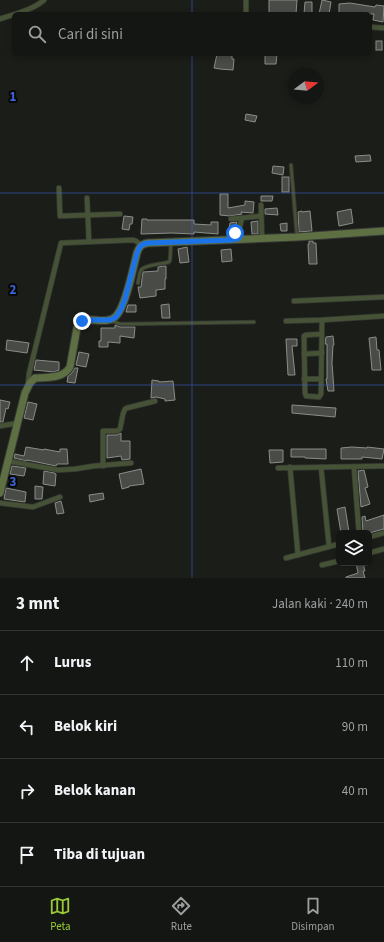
<!DOCTYPE html>
<html lang="id">
<head>
<meta charset="utf-8">
<style>
	:root { --surface:#141613; --page:#1d1f1c; --text:#f1f3f6; --muted:#9d9fa0; --line:#333533; --accent:#9acb35 }
	body { margin:0; font-family:"Source Sans 3",sans-serif; background:var(--page); color:var(--text) }
	.controls { position:absolute; right:12px; bottom:12px; display:grid; overflow:hidden; border-radius:6px; box-shadow:0 2px 6px #0003 }
	.controls button { width:36px; height:36px; display:grid; place-items:center; padding:0; border:0; border-bottom:1px solid var(--line); background:var(--surface); color:var(--text); font:20px sans-serif }
	.compass { position:absolute; left:288px; top:68px; width:36px; height:36px; border-radius:50%; background:var(--surface); box-shadow:0 2px 6px #0003; rotate:74deg }
	.stop { position:absolute; width:12px; height:12px; margin:-9px; border:3px solid #1a73e8; border-radius:50%; background:#fff }
	.stop.end { background:#1a73e8; border-color:#fff; box-shadow:0 1px 4px #0008 }
	.list { margin:0; padding:0; list-style:none }
	h2 { display:flex; justify-content:space-between; align-items:center; height:52px; margin:0; padding:0 16px; font-size:17px }
	h2 small { font-size:13px; font-weight:400; color:var(--muted) }
	.list li { display:grid; grid-template-columns:26px 1fr auto; gap:12px; align-items:center; box-sizing:border-box; height:64px; padding:0 16px; border-top:1px solid var(--line) }
	.list b { display:block; font-size:15px; white-space:nowrap }
	.list em { font-size:13px; font-style:normal; color:var(--muted) }
	.icon { flex:none; width:22px; height:22px; fill:none; stroke:currentColor; stroke-width:2; stroke-linecap:round; stroke-linejoin:round }
	.map { position:relative; flex:none; width:384px; height:578px; overflow:hidden }
	.search { position:absolute; background:var(--surface); box-shadow:0 2px 6px #0003; left:12px; right:12px; top:12px; height:44px; display:flex; align-items:center; gap:10px; box-sizing:border-box; padding:0 14px; border-radius:6px; color:var(--muted); font-size:15px }
	.sheet { height:308px; background:var(--surface) }
	nav { display:flex; justify-content:space-around; align-items:center; box-sizing:border-box; height:56px; border-top:1px solid var(--line); background:var(--surface); font-size:11px; color:var(--muted) }
	nav a { display:grid; justify-items:center; gap:2px }
	nav .on { color:var(--accent) }
	.map>svg:first-child { display:block }
</style>
</head>
<body>
<div class="map">
<svg width="384" height="578" viewBox="0 0 384 578">
	<rect width="100%" height="100%" fill="#1b1d19"/>
	<!-- building -->
	<g fill="#494b47" stroke="#8b8d88">
		<path d="M269,0h28l-1,14h-27z"/>
		<path d="M322,0l9,2 -2,12h-10z"/>
		<path d="M305,2h7v12h-8z"/>
		<path d="M350,3l25,4 1,-2 8,1 -1,16 -10,-2 1,-6h-35v-10z"/>
		<rect x="376" y="41" width="6" height="9"/>
		<path d="M217,54h15v5h2l-1,11 -13,-1 -6,-1z"/>
		<path d="M265,54h12l-1,10h-11z"/>
		<path d="M246,114l11,2 -2,6 -10,-2z"/>
		<path d="M370,155l1,6 -15,1 -1,-6z"/>
		<path d="M273,166l11,1 -1,8 -11,-2z"/>
		<rect x="282" y="177" width="7" height="15"/>
		<path d="M220,194h8v14l17,-3v-4l9,1 -1,11 -12,-1 1,2 -12,2 -10,-1z"/>
		<path d="M261,196h12l-1,5h-11z"/>
		<path d="M277,208l1,7 -13,-1v-5z"/>
		<path d="M351,209l2,14 -14,3 -2,-14z"/>
		<path d="M302,211v1l8,-1 2,20 -13,1 -1,-20z"/>
		<path d="M124,216l9,1 -1,7h-2l-1,6 -7,-1z"/>
		<path d="M142,219h5v1h47v4l17,1v-3h7v12l-24,-2v2l-22,-1 -31,1z"/>
		<path d="M258,221v13h-6l-1,-12z"/>
		<path d="M230,223l7,-1 -2,7h-6z"/>
		<path d="M287,223v8h-6l-1,-7z"/>
		<path d="M309,241h4v2h3l1,21h-8l-1,-20h1z"/>
		<path d="M187,247l2,15 -9,1 -2,-14z"/>
		<path d="M231,249l1,12 -10,1 -1,-12z"/>
		<path d="M164,266h2v13h-1v10l-9,1v6l-16,2 -2,-11h3l1,-8 1,-7 15,-1v-4z"/>
		<path d="M169,304l1,14h-8l-1,-13z"/>
		<path d="M128,305h8v7h-10z"/>
		<path d="M115,325l5,2h15l-1,11 -14,-2v7l-12,-1v5h-9v-6h2v-13h14z"/>
		<path d="M333,336l1,9h-1l-1,18 2,28h-6l-2,-12h1v-35h-2l1,-7z"/>
		<path d="M376,337l1,13h2l2,20h-9l-2,-22 -1,-10z"/>
		<path d="M286,339h11v7h-5l3,29h-7z"/>
		<path d="M7,340l22,3 -2,10 -21,-3z"/>
		<path d="M79,352l10,2 -3,13 -10,-2z"/>
		<path d="M36,360l23,2v8l-5,2 -20,-2z"/>
		<path d="M75,368h3l-3,15 -8,-1 1,-6 3,-2z"/>
		<path d="M152,380l7,1v1l14,-1 2,19 -10,1v-2l-9,-2 -5,1z"/>
		<path d="M0,400l10,2 -2,7 -2,-1 -3,14h-3z"/>
		<path d="M28,402l9,2 -4,16 -9,-2z"/>
		<path d="M292,405l44,3 -1,9 -43,-4z"/>
		<path d="M121,433v8h9v18l-8,1 -1,-4 -14,2v-23h10z"/>
		<path d="M26,447l18,3v-1l16,3v-3h7l1,15h-11l-1,2 -29,-6v1l-13,-3 1,-4 9,2z"/>
		<path d="M352,447l15,1v-1l17,2 -2,10 -20,-2v2h-21v-11z"/>
		<path d="M291,449h35v10l-21,-1v-1h-14z"/>
		<path d="M269,450h14v12l-13,1z"/>
		<path d="M12,466l14,2 -2,8 -14,-2z"/>
		<path d="M141,469l3,15 -15,2v1l-7,2 -3,-15z"/>
		<path d="M364,470l4,17 -3,1 5,16 -9,3 -3,-36z"/>
		<path d="M44,471l11,2v1h1l-1,12 -12,-2z"/>
		<path d="M35,486l8,1 -1,12h-7z"/>
		<path d="M6,488l20,4 -1,10 -21,-3z"/>
		<path d="M103,493l1,6 -14,3 -1,-7z"/>
		<path d="M61,501l3,12 -7,1 -2,-11z"/>
		<path d="M345,507l4,25 -8,1 -4,-24z"/>
		<path d="M384,515v14l-15,4h-6l-1,-16 3,-1 1,5z"/>
		<path d="M356,563h7l2,8h-2l2,7h-19v-1l12,-4z"/>
	</g>
	<g fill="none" stroke-linecap="round" stroke-linejoin="round">
		<defs>
			<g id="lane">
				<path d="M291,165l6,72"/>
				<path d="M138,283c1,-4 1,-9 3,-13 3,-5 22,-6 28,-8l1,-2 1,-17"/>
				<path d="M112,321l8,3h8l126,-2"/>
			</g>
			<g id="street">
				<path d="M246,0v14"/>
				<path d="M0,19c14,-5 33,-9 44,-19"/>
				<path d="M370,27l14,1"/>
				<path d="M59,188l1,28 60,-2"/>
				<path d="M87,198l2,44"/>
				<path d="M261,205l1,34"/>
				<path d="M231,219l30,-3"/>
				<path d="M233,240v-6l5,-2 1,-2 3,-12"/>
				<path d="M294,301l90,-4"/>
				<path d="M322,320l-1,74 -2,3 -13,-1 -1,-3 -1,-57 2,-1 16,-1"/>
				<path d="M286,321l36,-1 62,-4"/>
				<path d="M304,354l18,-1"/>
				<path d="M304,379h17"/>
				<path d="M28,385l1,-11 32,-131 72,-3 3,1 5,4"/>
				<path d="M0,426l18,-3"/>
				<path d="M8,461l50,9 17,-1 19,-3 37,-3"/>
				<path d="M103,466v-35h14l3,-2 3,-15 2,-5 2,-1 28,-7"/>
				<path d="M290,467l8,88"/>
				<path d="M321,467l8,79"/>
				<path d="M354,467l5,66"/>
				<path d="M278,468l106,-2"/>
				<path d="M0,503l33,4 27,-10"/>
				<path d="M369,537l15,-4"/>
				<path d="M369,553l15,-4"/>
				<path d="M286,558l53,-14"/>
				<path d="M322,565l17,-4"/>
			</g>
			<path id="secondary" d="M0,493l25,-100 5,-10 5,-5c12,-1 28,1 35,-11l7,-39c0,-1 2,-5 3,-5 9,-8 27,3 36,-7 10,-10 17,-48 21,-63 2,-6 4,-9 11,-10l149,-6 87,-6"/>
		</defs>
		<!-- lane casing -->
		<use href="#lane" stroke="#373935" stroke-width="4.5"/>
		<!-- street casing -->
		<use href="#street" stroke="#373935" stroke-width="6"/>
		<!-- secondary casing -->
		<use href="#secondary" stroke="#373935" stroke-width="9"/>
		<!-- lane -->
		<use href="#lane" stroke="#465236" stroke-width="2.5"/>
		<!-- street -->
		<use href="#street" stroke="#465236" stroke-width="4.5"/>
		<!-- secondary -->
		<use href="#secondary" stroke="#5e7043" stroke-width="7"/>
	</g>
	<g fill="none" stroke-linecap="round" stroke-linejoin="round">
		<!-- route -->
		<path stroke="#1a73e8" stroke-width="5" d="M82,321l3,-1h25l6,-3 5,-8 4,-10 12,-46c2,-6 4,-9 11,-10l85,-3 -1,-5 3,-2"/>
	</g>
	<!-- grid -->
	<path fill="none" stroke="#3b64da" stroke-width="1" stroke-opacity="0.55" d="M192,0v14M192,54v524M0,193h384M0,385h384"/>
	<g font-size="13" text-anchor="middle" font-weight="bold" fill="#3b64da" stroke="#060706" stroke-width="4" stroke-linejoin="round" paint-order="stroke">
		<text x="13" y="101">1</text>
		<text x="13" y="294">2</text>
		<text x="13" y="486">3</text>
	</g>
</svg>
<div class="controls">
<button><svg class="icon" aria-label="layers" viewBox="0 0 24 24"><path d="M12 4l9 5-9 5-9-5zM3 14l9 5 9-5"/></svg></button>
</div>
<svg class="compass" viewBox="-18 -18 36 36"><path d="M0-13l5 13h-10z" fill="#e53935"/><path d="M0 13l5-13h-10z" fill="#9d9fa0"/></svg>
<div class="stop" style="left:235px;top:233px"></div>
<div class="stop end" style="left:82px;top:321px"></div>
<div class="search"><svg class="icon" aria-label="search" viewBox="0 0 24 24"><circle cx="10" cy="10" r="6"/><path d="M15 15l6 6"/></svg>Cari di sini</div>
</div>
<section class="sheet">
<h2>3 mnt<small>Jalan kaki · 240 m</small></h2>
<ul class="list">
<li><svg class="icon" aria-label="ahead" viewBox="0 0 24 24"><path d="M12 20V5M6 11l6-6 6 6"/></svg><div><b>Lurus</b></div><em>110 m</em></li>
<li><svg class="icon" aria-label="left" viewBox="0 0 24 24"><path d="M17 20v-9H6M10 6l-5 5 5 5"/></svg><div><b>Belok kiri</b></div><em>90 m</em></li>
<li><svg class="icon" aria-label="right" viewBox="0 0 24 24"><path d="M7 20v-9h11M14 6l5 5-5 5"/></svg><div><b>Belok kanan</b></div><em>40 m</em></li>
<li><svg class="icon" aria-label="arrive" viewBox="0 0 24 24"><path d="M6 21V4h12l-3 4 3 4H6"/></svg><div><b>Tiba di tujuan</b></div></li>
</ul>
</section>
<nav>
<a class="on"><svg class="icon" aria-label="map" viewBox="0 0 24 24"><path d="M3 6l6-2 6 2 6-2v14l-6 2-6-2-6 2zM9 4v14M15 6v14"/></svg>Peta</a>
<a><svg class="icon" aria-label="directions" viewBox="0 0 24 24"><path d="M12 3l9 9-9 9-9-9zM9 14v-3h6M13 9l2 2-2 2"/></svg>Rute</a>
<a><svg class="icon" aria-label="saved" viewBox="0 0 24 24"><path d="M7 4h10v16l-5-4-5 4z"/></svg>Disimpan</a>
</nav>
</body>
</html>
